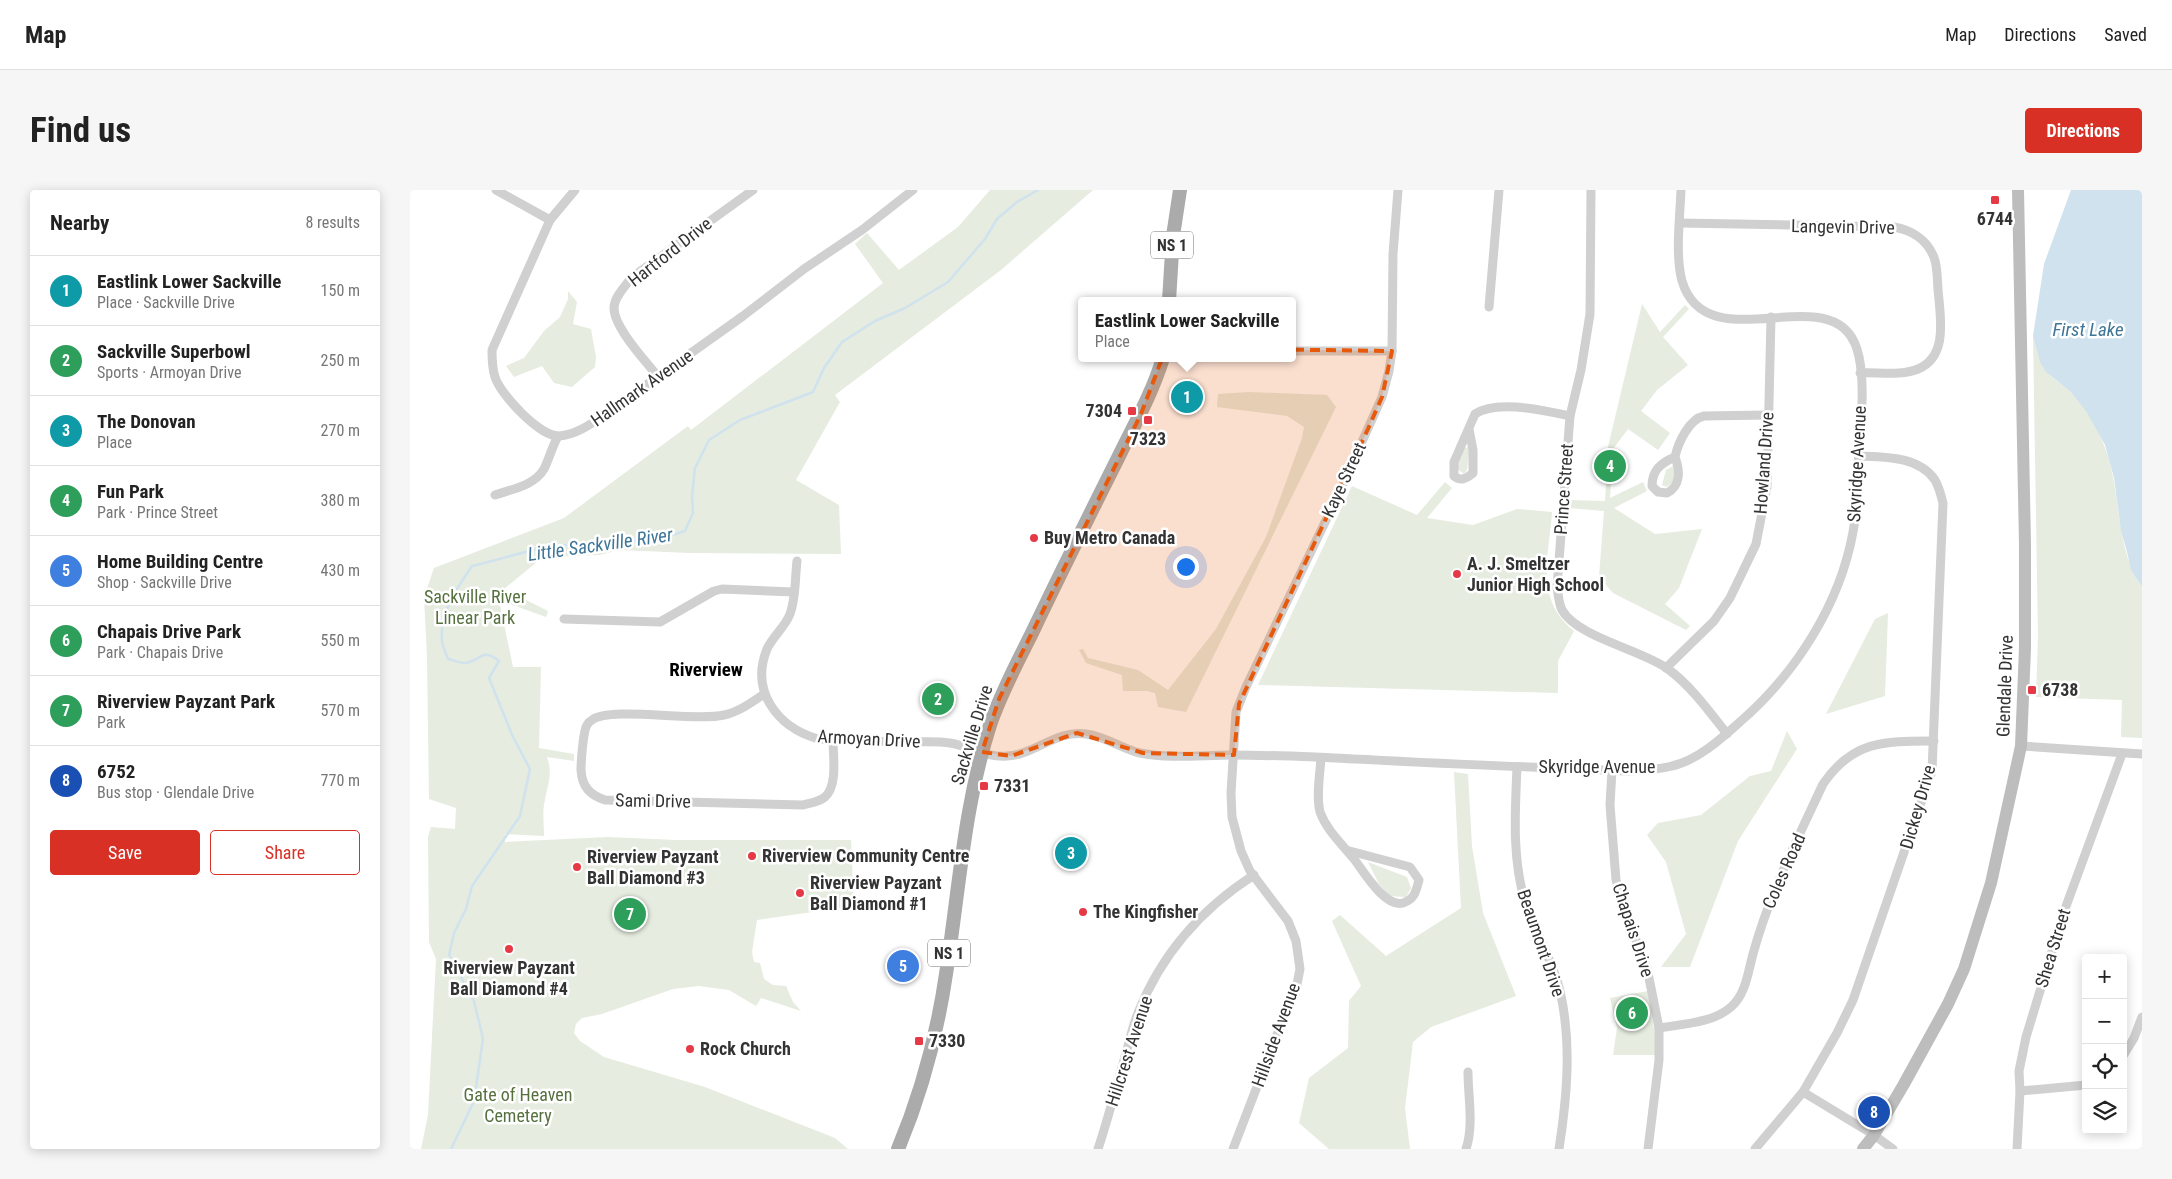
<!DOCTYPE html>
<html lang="en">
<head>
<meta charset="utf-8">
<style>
	:root { --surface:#fff; --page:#f6f6f6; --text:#222; --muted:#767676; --line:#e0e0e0; --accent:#d93025 }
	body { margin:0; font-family:"Roboto Condensed",sans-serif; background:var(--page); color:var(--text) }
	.controls { position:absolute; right:15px; bottom:15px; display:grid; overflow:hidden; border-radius:5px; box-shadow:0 2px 12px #0003 }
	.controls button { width:45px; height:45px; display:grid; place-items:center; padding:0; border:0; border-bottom:1px solid var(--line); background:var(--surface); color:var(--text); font:25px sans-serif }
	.you { position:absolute; left:775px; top:376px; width:18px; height:18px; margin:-12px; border:4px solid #fff; border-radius:50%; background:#1a73e8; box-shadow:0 0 0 8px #1a73e833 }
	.badge { display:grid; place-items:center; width:32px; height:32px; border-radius:50%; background:var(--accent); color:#fff; font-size:16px; font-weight:700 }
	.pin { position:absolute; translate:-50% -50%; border:2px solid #fff; box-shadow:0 1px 5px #0006 }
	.popup { position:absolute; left:668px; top:107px; width:218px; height:65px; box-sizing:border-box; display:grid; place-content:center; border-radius:5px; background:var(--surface); filter:drop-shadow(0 1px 4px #0005); font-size:16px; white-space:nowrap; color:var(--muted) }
	.popup b { font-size:19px; color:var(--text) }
	.popup::after { content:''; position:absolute; left:50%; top:100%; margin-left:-10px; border:10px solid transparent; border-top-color:var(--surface) }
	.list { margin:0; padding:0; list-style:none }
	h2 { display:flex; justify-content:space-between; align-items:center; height:65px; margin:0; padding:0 20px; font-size:21px }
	h2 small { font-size:16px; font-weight:400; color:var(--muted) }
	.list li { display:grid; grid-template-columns:32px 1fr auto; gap:15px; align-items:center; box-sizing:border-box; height:70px; padding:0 20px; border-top:1px solid var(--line) }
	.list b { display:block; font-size:19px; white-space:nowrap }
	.list p { margin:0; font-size:16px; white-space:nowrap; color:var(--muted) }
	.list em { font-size:16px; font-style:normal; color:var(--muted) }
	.actions { display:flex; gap:10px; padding:15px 20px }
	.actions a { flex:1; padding:11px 0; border:1px solid var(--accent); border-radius:5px; text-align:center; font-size:18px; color:var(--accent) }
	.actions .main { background:var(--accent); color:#fff }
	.icon { flex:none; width:28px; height:28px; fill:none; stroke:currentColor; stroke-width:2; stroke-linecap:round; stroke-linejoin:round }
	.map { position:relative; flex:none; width:1732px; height:959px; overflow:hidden; border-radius:5px }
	header { display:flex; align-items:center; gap:30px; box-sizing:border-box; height:70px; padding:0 25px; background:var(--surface); border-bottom:1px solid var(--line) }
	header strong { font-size:24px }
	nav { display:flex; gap:28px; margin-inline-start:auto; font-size:18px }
	.intro { display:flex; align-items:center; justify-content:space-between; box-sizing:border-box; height:120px; padding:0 30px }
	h1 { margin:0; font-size:35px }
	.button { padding:12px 22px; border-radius:5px; background:var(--accent); color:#fff; font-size:18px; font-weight:700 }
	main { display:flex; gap:30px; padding:0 30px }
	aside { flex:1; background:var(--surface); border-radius:5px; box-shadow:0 2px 12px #0003 }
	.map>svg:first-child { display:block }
</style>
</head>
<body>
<header>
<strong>Map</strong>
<nav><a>Map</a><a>Directions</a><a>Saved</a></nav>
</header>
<div class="intro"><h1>Find us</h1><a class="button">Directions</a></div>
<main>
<aside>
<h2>Nearby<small>8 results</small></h2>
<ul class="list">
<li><span class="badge" style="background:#0f9aa8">1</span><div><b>Eastlink Lower Sackville</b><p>Place · Sackville Drive</p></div><em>150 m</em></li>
<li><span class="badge" style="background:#2e9e5b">2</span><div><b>Sackville Superbowl</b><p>Sports · Armoyan Drive</p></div><em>250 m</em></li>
<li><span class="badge" style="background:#0f9aa8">3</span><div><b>The Donovan</b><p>Place</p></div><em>270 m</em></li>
<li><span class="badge" style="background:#2e9e5b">4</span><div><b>Fun Park</b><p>Park · Prince Street</p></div><em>380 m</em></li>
<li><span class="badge" style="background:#3f7fe0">5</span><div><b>Home Building Centre</b><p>Shop · Sackville Drive</p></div><em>430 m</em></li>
<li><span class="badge" style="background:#2e9e5b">6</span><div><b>Chapais Drive Park</b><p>Park · Chapais Drive</p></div><em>550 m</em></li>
<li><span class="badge" style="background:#2e9e5b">7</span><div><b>Riverview Payzant Park</b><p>Park</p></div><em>570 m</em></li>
<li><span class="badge" style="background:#1a4fb4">8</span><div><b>6752</b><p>Bus stop · Glendale Drive</p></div><em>770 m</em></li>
</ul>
<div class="actions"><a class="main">Save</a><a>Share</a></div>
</aside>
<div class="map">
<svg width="1732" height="959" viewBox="0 0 1732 959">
	<rect width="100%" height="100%" fill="#fff"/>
	<!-- green -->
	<g fill="#e6ecdf">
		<path d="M580,0h103l-92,80 -166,125 5,7 -44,78 43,25 2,49 -151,-1 -70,-3 -21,5 -56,2 -39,32 44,22 -2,6 -47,-17 14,67h28l-2,81 35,6v7l-27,-4c6,18 1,25 -2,43 -3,11 -1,24 -1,36l-39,-2v8l103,-5 68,3h175l3,66 -97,14 -5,32 2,10 6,1 4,16 9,6 13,1 7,16 8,9 -40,-13 -5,8 -27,-16 -30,-4 -26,3 -71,25 -20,4 -6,6 -2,9 6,8 24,16 101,30 130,51 13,11h-427l7,-34 8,-156 -7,-17 -1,-105 3,-10 24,2 1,-21 -27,-9 -2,-142 -3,-60 10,-29 130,-50 124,-92 3,4 192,-147 -28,-39 12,-11 32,37 59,-43z"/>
		<path d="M158,101l9,11 -4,22 18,5 5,28 -1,10 -23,20 -18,-4 -12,-17 -28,11 -8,-11 18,-8 20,-27 16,-14 8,-18z"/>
		<path d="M1232,114l18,28 25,-27 4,4 -26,28 25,28 -31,25 -16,21 29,22 -12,17 -30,-21 -15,20 -3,49 33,-16 4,9 -33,17 41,26 47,-5 -23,59 -14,16 25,22 -4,4 -73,-37 -14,-16 5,-66 -35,-3 1,-8 35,1 3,-54z"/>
		<path d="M1623,146c4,11 5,25 13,35 5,7 16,13 23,19 16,15 29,38 36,58 17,44 9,99 37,139v151l-21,-1 1,-37 -86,-3 2,-61z"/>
		<path d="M839,202l78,3 9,12 -150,305 -28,-5 -3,-14 -8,-2h-24l-1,-16 -36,-12 -7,-13 4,-1 5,9 50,12 30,20 48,-61 50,-92 36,-99 2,-11 -17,-11 -70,-9 1,-13z"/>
		<path d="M1060,256l-3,24 -3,4 -8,-6 7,-19z"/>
		<path d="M1265,275l-1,16 -7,6 -5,-2 4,-15z"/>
		<path d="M1035,292l7,6 -25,30 46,7 44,-16 35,3c-3,45 -18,87 22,119l-16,30v32l-300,-8 94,-199 65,29z"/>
		<path d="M1478,423l-3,83 -59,18 49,-95z"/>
		<path d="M1377,541l10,18 -59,92 -48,126h-29l25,-33 -20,-72 -19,-27 11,-12 43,-8 49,-39 21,-5z"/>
		<path d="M1044,582l14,2 4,72 11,67 33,83 -85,31 -18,15 -8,66 5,41h-81l-30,-26 10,-45 39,-30 1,-47 12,-15 -29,-65 8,-6 46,41 75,-48z"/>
		<path d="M958,672l39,15 4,11 -5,9 -17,-1 -10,-12z"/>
		<path d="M1238,801l7,44v20h-42l4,-27 -7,-30z"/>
	</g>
	<!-- water -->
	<path fill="#cfe2ee" d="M1661,0h71v397l-11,-17 -4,-18 -6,-21 -7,-53 -9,-33 -19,-34 -15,-19 -25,-20 -6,-10 -7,-26 11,-72z"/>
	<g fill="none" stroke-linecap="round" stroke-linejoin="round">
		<!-- stream -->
		<path stroke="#cfe2ee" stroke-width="2.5" d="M41,959l23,-48 9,-62 -9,-38 -25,-46 5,-22 12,-24 6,-23 48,-70 10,-47 -17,-32 -24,-59 10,-17c-17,-14 -18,0 -34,2 -5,0 -12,-3 -17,-4 -2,-6 -6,-13 -6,-19 -3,-27 15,-52 30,-74 27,-6 55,-16 83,-20 43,-5 89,0 130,-15l8,-18 -1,-17 3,-28 14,-28 31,-20 73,-28 11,-24 18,-26 33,-21 30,-13 43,-26 37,-43 12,-20 20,-17 21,-12"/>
		<!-- minor -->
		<g stroke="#d0d0d0" stroke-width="9">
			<path d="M86,0l54,30"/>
			<path d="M165,0l-25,30 -58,130c0,10 0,18 3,27 5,17 45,60 64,59 17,-1 32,-12 45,-21l139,-99 61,-47 58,-39 51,-40"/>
			<path d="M1181,0l-1,124 -9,56 -11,46 -13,171c1,7 2,17 5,23 15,27 80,40 106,59 23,17 41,42 59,65"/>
			<path d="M1270,33l214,4c17,3 32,12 39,28 5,10 4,24 5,34 2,27 11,67 -20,80 -16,7 -40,3 -58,4"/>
			<path d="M1079,117l10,-117"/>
			<path d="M882,161h100"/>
			<path d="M248,187c-12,-16 -44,-49 -44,-69 0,-11 11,-21 17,-30l122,-88"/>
			<path d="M1059,239l4,21v23c-6,5 -12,9 -19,3v-14l21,-48c22,-15 70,-3 95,2"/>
			<path d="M1265,267c5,13 6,29 -8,36l-9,-1 -6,-6c0,-16 9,-23 23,-29 3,-14 14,-38 29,-41l63,-1"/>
			<path d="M85,305c17,-6 39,-9 49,-26 5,-10 8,-22 14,-33"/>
			<path d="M387,371c-2,16 -1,37 -7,53 -5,13 -17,22 -23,35 -17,42 10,78 51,90 30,2 60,2 91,3 14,0 28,-1 41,1 19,3 37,15 57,13 27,-1 51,-27 79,-22 19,2 36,15 54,19 30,6 62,2 92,2 27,0 55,1 83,2 83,4 166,9 249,11 35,1 73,7 108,-2 26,-6 49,-27 69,-45 55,-48 99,-117 112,-189 5,-28 4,-55 6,-83 2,-28 6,-64 0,-92 -17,-89 -151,10 -177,-76 -7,-26 -2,-64 -1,-91"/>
			<path d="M154,429l96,3 54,-31 8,-2 72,3"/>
			<path d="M1256,478l48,-47 16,-23 26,-54 11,-57 4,-170"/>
			<path d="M354,504c-12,8 -25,18 -40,21 -30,7 -113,-9 -132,5 -2,1 -4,3 -5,5 -4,6 -6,38 -6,45 1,17 9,25 24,30l198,5c7,-2 16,-3 22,-8 13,-12 8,-41 8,-57"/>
			<path d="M1611,556l121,8"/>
			<path d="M911,568c-1,16 -5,38 -1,54 7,19 22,32 34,47 10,13 31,49 49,44 12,-4 13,-12 16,-23l-9,-13 -64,-17"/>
			<path d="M1107,577c-2,46 -5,91 8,135 10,30 28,59 35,89 12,52 7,106 -1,158"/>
			<path d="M1202,580l-2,35 6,75 12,40 19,48 12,60v32l-11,89"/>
			<path d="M1249,838c23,-4 54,-5 72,-21 15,-13 17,-35 22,-53 16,-59 44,-114 70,-170 30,-44 62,-43 111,-43"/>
			<path d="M1713,866l11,-18 8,-21"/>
			<path d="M1610,901l66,-6"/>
			<path d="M1393,902l71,43 19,14"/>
			<path d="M688,959c11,-33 19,-66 29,-99 3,-12 6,-25 11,-37 23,-58 63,-104 116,-138"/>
			<path d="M823,959l45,-117 17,-38 5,-25 -4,-28 -8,-20 -38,-50 -9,-20 -9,-34 -1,-24 5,-81 10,-25 94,-196 42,-94 7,-26 3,-20 1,-97 5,-64"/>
			<path d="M1056,959c8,-24 2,-52 2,-77"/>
			<path d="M1345,959l48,-57 34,-59 16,-33 79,-229 11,-268c-2,-8 -4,-16 -8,-23 -16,-24 -51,-23 -76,-24"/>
			<path d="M1607,959l3,-58 -1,-20 7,-34 39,-128 57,-155"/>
		</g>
		<!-- secondary -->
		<path stroke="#bdbdbd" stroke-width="12" d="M1453,959l11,-14 30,-51 44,-80 16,-35 27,-86 30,-137 4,-98v-103l-7,-355"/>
		<!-- primary -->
		<g stroke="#ababab" stroke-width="14">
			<path d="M759,111l4,-65 7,-46"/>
			<path d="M488,959c24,-57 39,-114 48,-175 13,-83 18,-168 44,-249 11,-32 27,-62 42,-92 28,-59 57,-117 86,-175 16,-33 34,-64 45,-100"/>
		</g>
	</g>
	<!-- marked area -->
	<path fill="#e8590c" fill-opacity="0.2" stroke="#e8590c" stroke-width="4" stroke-dasharray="10 6" stroke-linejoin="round" d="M756,158l226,3 -10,46 -14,32 -129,275 -5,51 -91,-2 -66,-20 -66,23 -29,-4 17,-53 142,-285z"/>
	<!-- markers -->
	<g fill="#e63946" stroke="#fff" stroke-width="2">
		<rect x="1580" y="5" width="10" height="10" rx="2.5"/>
		<rect x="717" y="216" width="10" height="10" rx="2.5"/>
		<rect x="733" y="225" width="10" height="10" rx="2.5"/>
		<circle cx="624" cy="348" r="5"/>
		<circle cx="1047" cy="384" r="5"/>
		<rect x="1617" y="495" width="10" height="10" rx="2.5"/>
		<rect x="569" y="591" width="10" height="10" rx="2.5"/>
		<circle cx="342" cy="666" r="5"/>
		<circle cx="167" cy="677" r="5"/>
		<circle cx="390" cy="703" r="5"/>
		<circle cx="673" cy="722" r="5"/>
		<circle cx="99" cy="759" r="5"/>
		<rect x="504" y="846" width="10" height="10" rx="2.5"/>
		<circle cx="280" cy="859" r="5"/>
	</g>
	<g text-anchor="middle" stroke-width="5" stroke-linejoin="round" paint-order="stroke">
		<!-- shield labels -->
		<g fill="#fff" stroke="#707070" stroke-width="1">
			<rect x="741" y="41.5" width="42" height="27" rx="4"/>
			<rect x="518" y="749.5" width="42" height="27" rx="4"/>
		</g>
		<g font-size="16" font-weight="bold" fill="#333">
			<text x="762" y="61">NS 1</text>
			<text x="539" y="769">NS 1</text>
		</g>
		<!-- poi labels -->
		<g font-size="18" font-weight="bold" fill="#333" stroke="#fff" text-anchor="start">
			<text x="1585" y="35" text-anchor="middle">6744</text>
			<text x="712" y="227" text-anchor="end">7304</text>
			<text x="738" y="255" text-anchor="middle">7323</text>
			<text x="634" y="354">Buy Metro Canada</text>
			<text x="1057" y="380">A. J. Smeltzer<tspan x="1057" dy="21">Junior High School</tspan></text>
			<text x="1632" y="506">6738</text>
			<text x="584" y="602">7331</text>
			<text x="352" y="672">Riverview Community Centre</text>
			<text x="177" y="673">Riverview Payzant<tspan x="177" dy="21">Ball Diamond #3</tspan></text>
			<text x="400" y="699">Riverview Payzant<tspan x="400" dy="21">Ball Diamond #1</tspan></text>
			<text x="683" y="728">The Kingfisher</text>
			<text x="99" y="784" text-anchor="middle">Riverview Payzant<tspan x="99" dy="21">Ball Diamond #4</tspan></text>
			<text x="519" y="857">7330</text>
			<text x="290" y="865">Rock Church</text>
		</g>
		<!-- street labels -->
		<g font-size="18" fill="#333" stroke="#fff">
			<text transform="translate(1433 37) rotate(1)" y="6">Langevin Drive</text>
			<text transform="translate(260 62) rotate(-38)" y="6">Hartford Drive</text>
			<text transform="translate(232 198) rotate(-35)" y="6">Hallmark Avenue</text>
			<text transform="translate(1354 273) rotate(-86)" y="6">Howland Drive</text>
			<text transform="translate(1447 274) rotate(-87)" y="6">Skyridge Avenue</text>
			<text transform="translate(934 290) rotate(-65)" y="6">Kaye Street</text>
			<text transform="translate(1154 299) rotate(-86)" y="6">Prince Street</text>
			<text transform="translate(1595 496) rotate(-88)" y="6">Glendale Drive</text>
			<text transform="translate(562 545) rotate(-73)" y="6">Sackville Drive</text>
			<text transform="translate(459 549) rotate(3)" y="6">Armoyan Drive</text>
			<text x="1187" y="583">Skyridge Avenue</text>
			<text transform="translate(243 611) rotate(1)" y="6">Sami Drive</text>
			<text transform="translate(1508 617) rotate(-74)" y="6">Dickey Drive</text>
			<text transform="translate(1374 681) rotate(-66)" y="6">Coles Road</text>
			<text transform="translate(1223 740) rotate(72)" y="6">Chapais Drive</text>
			<text transform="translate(1131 753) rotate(71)" y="6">Beaumont Drive</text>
			<text transform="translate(1643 758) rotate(-73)" y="6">Shea Street</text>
			<text transform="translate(866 845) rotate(-70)" y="6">Hillside Avenue</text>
			<text transform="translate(719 861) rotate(-72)" y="6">Hillcrest Avenue</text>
		</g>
		<!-- park labels -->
		<g font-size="18" fill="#56703f" stroke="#fff">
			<text x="65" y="413">Sackville River<tspan x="65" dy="21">Linear Park</tspan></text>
			<text x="108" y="911">Gate of Heaven<tspan x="108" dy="21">Cemetery</tspan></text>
		</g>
		<!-- water labels -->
		<g font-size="19" font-style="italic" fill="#3f7597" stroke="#fff">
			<text x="1678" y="146">First Lake</text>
			<text transform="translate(190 354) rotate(-8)" y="7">Little Sackville River</text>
		</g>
		<!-- neighbourhood labels -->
		<g font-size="19" font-weight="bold" fill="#000" stroke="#fff">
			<text x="296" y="486">Riverview</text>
		</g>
	</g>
</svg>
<div class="controls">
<button>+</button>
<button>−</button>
<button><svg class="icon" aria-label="locate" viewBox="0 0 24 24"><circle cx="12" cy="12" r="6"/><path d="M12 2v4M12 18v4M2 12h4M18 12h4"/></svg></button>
<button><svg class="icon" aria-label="layers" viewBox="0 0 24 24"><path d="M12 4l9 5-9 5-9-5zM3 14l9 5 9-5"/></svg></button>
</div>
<div class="you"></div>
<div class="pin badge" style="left:777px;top:207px;background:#0f9aa8">1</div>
<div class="popup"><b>Eastlink Lower Sackville</b>Place</div>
<div class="pin badge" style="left:528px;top:509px;background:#2e9e5b">2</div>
<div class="pin badge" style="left:661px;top:663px;background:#0f9aa8">3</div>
<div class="pin badge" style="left:1200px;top:276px;background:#2e9e5b">4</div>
<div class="pin badge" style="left:493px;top:776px;background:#3f7fe0">5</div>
<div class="pin badge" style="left:1222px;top:823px;background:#2e9e5b">6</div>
<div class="pin badge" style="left:220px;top:724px;background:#2e9e5b">7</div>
<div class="pin badge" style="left:1464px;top:922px;background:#1a4fb4">8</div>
</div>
</main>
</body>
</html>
